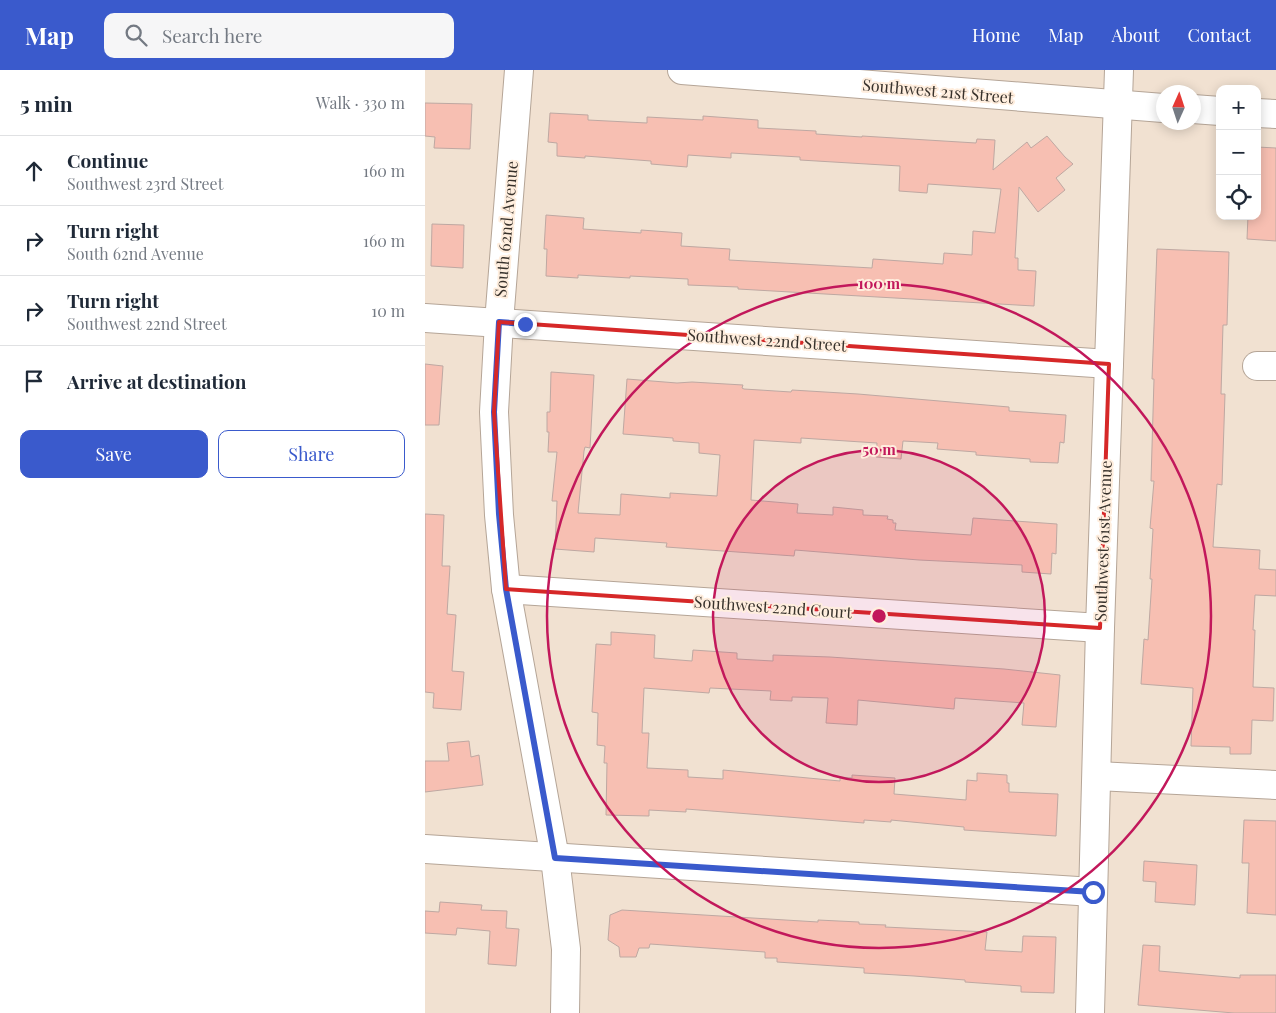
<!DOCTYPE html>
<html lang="en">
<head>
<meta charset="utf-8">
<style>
	:root { --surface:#fff; --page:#f6f6f7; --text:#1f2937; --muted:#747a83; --line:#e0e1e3; --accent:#3a5acc }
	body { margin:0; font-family:"Playfair Display",serif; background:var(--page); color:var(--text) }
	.controls { position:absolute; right:15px; top:15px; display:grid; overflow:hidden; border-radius:10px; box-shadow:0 2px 12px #0003 }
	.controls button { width:45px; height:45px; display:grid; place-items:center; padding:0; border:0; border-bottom:1px solid var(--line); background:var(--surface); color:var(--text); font:25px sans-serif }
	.compass { position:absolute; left:731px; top:15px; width:45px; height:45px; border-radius:50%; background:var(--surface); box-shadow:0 2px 12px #0003; rotate:3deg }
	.stop { position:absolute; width:15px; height:15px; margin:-11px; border:4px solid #3a5acc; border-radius:50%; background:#fff }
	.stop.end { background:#3a5acc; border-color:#fff; box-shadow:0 1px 5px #0008 }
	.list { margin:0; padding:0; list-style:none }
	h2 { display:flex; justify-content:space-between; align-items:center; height:65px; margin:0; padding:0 20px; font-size:21px }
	h2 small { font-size:16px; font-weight:400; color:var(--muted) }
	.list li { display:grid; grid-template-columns:32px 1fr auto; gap:15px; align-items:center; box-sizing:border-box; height:70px; padding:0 20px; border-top:1px solid var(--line) }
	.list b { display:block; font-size:19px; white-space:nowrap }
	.list p { margin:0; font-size:16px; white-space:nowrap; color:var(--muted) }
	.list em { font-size:16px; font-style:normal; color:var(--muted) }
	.actions { display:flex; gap:10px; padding:15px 20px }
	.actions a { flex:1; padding:11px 0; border:1px solid var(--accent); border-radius:10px; text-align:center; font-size:18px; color:var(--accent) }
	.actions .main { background:var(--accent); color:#fff }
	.icon { flex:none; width:28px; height:28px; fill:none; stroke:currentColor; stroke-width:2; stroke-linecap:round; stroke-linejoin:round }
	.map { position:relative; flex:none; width:851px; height:943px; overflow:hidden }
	header { display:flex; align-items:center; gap:30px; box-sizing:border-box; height:70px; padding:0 25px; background:var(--accent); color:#fff }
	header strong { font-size:24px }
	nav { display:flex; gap:28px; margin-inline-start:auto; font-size:18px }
	.search { width:350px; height:45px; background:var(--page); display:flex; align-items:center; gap:12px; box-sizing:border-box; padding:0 18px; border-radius:10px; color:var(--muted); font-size:19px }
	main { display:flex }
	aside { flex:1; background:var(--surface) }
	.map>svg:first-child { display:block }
</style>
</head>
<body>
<header>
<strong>Map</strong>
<div class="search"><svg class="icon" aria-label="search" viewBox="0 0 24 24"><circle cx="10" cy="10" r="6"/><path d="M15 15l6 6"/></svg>Search here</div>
<nav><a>Home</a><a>Map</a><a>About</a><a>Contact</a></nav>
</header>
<main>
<aside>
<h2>5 min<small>Walk · 330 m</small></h2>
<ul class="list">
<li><svg class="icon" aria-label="ahead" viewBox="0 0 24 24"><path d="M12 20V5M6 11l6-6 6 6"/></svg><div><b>Continue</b><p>Southwest 23rd Street</p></div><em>160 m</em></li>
<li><svg class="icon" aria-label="right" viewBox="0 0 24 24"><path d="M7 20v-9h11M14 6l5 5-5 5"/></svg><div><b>Turn right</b><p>South 62nd Avenue</p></div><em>160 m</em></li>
<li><svg class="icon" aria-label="right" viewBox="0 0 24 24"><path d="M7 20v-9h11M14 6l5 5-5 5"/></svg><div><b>Turn right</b><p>Southwest 22nd Street</p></div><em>10 m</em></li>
<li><svg class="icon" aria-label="arrive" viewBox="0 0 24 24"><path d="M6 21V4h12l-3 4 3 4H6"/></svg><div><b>Arrive at destination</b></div></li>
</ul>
<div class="actions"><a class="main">Save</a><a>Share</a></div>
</aside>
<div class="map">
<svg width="851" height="943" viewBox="0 0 851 943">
	<rect width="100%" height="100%" fill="#f1e1d1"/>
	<!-- building -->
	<g fill="#f7bfb2" stroke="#bea8a2">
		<path d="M0,33l47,1 -2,45 -36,-1 1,-11 -10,-1z"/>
		<path d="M125,43l38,2v5l59,3v-6l56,3v-4l55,4v8l58,3v3l46,3v-1l114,7 1,-4 18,1 -2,30 34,-28 4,6 16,-12 18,21 8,7 -17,14 9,12 -27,22 -19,-25 -4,71h3v12l18,1 -2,35 -296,-17v-2l-50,-2v-6l-58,-3v2l-52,-3v3l-32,-2 1,-27h-3l2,-34 38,3 -1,11 58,4v-3l41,3 -1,13 49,3 -1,11 143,8 1,-9 70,5 1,-11 28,2 1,-24 22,2 6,-44 -73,-5 -1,9 -28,-2 1,-25 -100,-6v-3l-69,-4v5l-43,-3 -1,12 -36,-3v-3l-66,-5v2l-28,-2v-13l-9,-1z"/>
		<path d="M832,77l19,1v93l-29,-2 1,-23h9z"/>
		<path d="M7,154l32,1 -1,43 -32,-2z"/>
		<path d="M732,179l72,3 -2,73h-4l-2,69h4l-3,91 -5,-1 -4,63 47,3 -1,19 17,1v26l-21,-1 -2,35h2l-2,57 21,1 -1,33 -21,-1 -1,34h-21v-7l-39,-1 2,-58 -52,-4 3,-45 4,1 4,-61h-2l3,-50 -3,-1 4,-47h-3l3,-102h-2z"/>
		<path d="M0,294l18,2 -4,59h-14z"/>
		<path d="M126,302l43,3 -4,73 -5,-1 -1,4 -6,62 42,2 1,-21 49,4v-5l47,3 3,-41 -21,-2v-10l-26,-2v-3l-50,-4 4,-55 50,4 15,-1 51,3 -1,3 2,1 47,3 1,-2 66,4 151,13v4l57,4 -2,28 -4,-1 -2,21 -28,-1v-3l-54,-4v-3l-39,-3 1,-6 -35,-2 -2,18 -25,-2 1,-14 -76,-5v5l-47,-3 -3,60 47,4 -1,9 36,2v-8l30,3v5l25,1 -1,3 6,1v3h3l-1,7 76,5 2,-17 84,6 -1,30 -4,-1 -1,21 -29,-2v-7l-103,-5 -124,-10 -1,6 -128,-9 1,-4 -72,-5 -1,14 -39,-3 2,-48h-5l5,-49h-9l1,-20h-2v-20h3z"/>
		<path d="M0,444l19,1 -2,51h8l-3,48 9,1 -4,56 12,1 -3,38 -28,-2 1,-15 -9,-1z"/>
		<path d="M186,562l44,3 -1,23 38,3 1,-11 44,3v6l36,2v-6l57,2 174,12 56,6 -4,52 -34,-2 2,-22 -69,-5 -1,11 -96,-9 -1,25 -31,-2 2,-25 -36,-1v4l-22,-1 1,-9 -61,-3 -1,5 -65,-5 -2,45h7l-2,35 41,2v7l35,2v-9l117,11v-4l12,1v-3l43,3 -1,16 72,6 1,-20 10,1v-8l30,2v8h2v9l49,2 -2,42 -92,-6v-3l-73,-7v2l-27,-2v3l-178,-14v3l-37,-2v6l-43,-1 1,-52h-3l1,-17 -8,-1 1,-32 -6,-1 4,-68 15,1z"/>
		<path d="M44,671l2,16 8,-2 4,30 -58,7v-31h24l-2,-18z"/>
		<path d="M819,750l32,1v94l-29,-2 2,-50h-7z"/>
		<path d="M719,791l53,4 -2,40 -40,-3 1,-20 -13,-1z"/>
		<path d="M15,832l42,3 -1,5 26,1 -1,17 13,1 -3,37 -28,-2 2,-33 -33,-3 -1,7 -31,-2v-22l14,1z"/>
		<path d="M197,840l196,12v-2l41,2v2l27,1 -1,2 102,5 -2,18 37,2 1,-16 33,1 -2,56 -33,-1v-6l-56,-4v-2l-51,-4 -50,-3v-5l-87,-6v-4h-12v-6l-115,-8 -1,4h-10l-3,9h-16l-1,-10 -11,-7 2,-25z"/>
		<path d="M718,875l17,1 -1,25 81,7v-3h36v38h-42l-96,-8z"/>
	</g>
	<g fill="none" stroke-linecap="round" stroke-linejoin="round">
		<defs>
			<g id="minor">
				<path d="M94,0l-20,252 -5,90 5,103 7,74 49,269 11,91 -1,64"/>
				<path d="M257,0l481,38"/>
				<path d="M768,39l27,2"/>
				<path d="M832,43l19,1"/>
				<path d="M0,248l684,46"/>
				<path d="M832,296h19"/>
				<path d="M81,519l594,39"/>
				<path d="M672,706l179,9"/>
				<path d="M0,779l668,43"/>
				<path d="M665,943l10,-385 19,-558"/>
			</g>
		</defs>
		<!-- minor casing -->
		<use href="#minor" stroke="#b5a597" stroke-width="30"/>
		<!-- minor -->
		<use href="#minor" stroke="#fff" stroke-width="28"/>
	</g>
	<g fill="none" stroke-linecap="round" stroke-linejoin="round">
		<!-- route -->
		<path stroke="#3a5acc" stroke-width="6" d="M100,254l-26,-2 -5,90 5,102 7,75 49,269 538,34"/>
	</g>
	<!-- marked area -->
	<path fill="none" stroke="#d62828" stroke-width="4" stroke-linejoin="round" d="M74,252l610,42 -9,264 -594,-39 -12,-177z"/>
	<!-- distance rings -->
	<circle cx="454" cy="546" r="166" fill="#c2185b" fill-opacity=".12"/>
	<g fill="none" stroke="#c2185b" stroke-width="2.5">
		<circle cx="454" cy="546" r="166"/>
		<circle cx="454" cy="546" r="332"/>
	</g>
	<g text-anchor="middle" stroke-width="4" stroke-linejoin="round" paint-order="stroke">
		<!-- street labels -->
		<g font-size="16" fill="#37312b" stroke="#ffeede">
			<text transform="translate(513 21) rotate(5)" y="6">Southwest 21st Street</text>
			<text transform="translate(81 159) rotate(-85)" y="6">South 62nd Avenue</text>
			<text transform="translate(342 270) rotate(4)" y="6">Southwest 22nd Street</text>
			<text transform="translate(678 471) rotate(-88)" y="6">Southwest 61st Avenue</text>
			<text transform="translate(348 537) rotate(4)" y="6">Southwest 22nd Court</text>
		</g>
	</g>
	<circle cx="454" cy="546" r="8" fill="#c2185b" stroke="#ffeede" stroke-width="2.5"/>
	<g font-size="15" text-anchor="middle" font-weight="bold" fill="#c2185b" stroke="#ffeede" stroke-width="4" stroke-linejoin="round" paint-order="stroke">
		<text x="454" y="219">100 m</text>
		<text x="454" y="385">50 m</text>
	</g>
</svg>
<div class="controls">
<button>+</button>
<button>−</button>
<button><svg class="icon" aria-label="locate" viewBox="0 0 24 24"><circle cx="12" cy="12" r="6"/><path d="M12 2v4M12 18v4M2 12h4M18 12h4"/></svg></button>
</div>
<svg class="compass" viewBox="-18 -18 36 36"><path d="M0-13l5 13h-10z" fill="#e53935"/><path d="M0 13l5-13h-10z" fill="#747a83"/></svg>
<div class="stop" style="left:668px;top:822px"></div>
<div class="stop end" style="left:100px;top:254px"></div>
</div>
</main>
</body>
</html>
